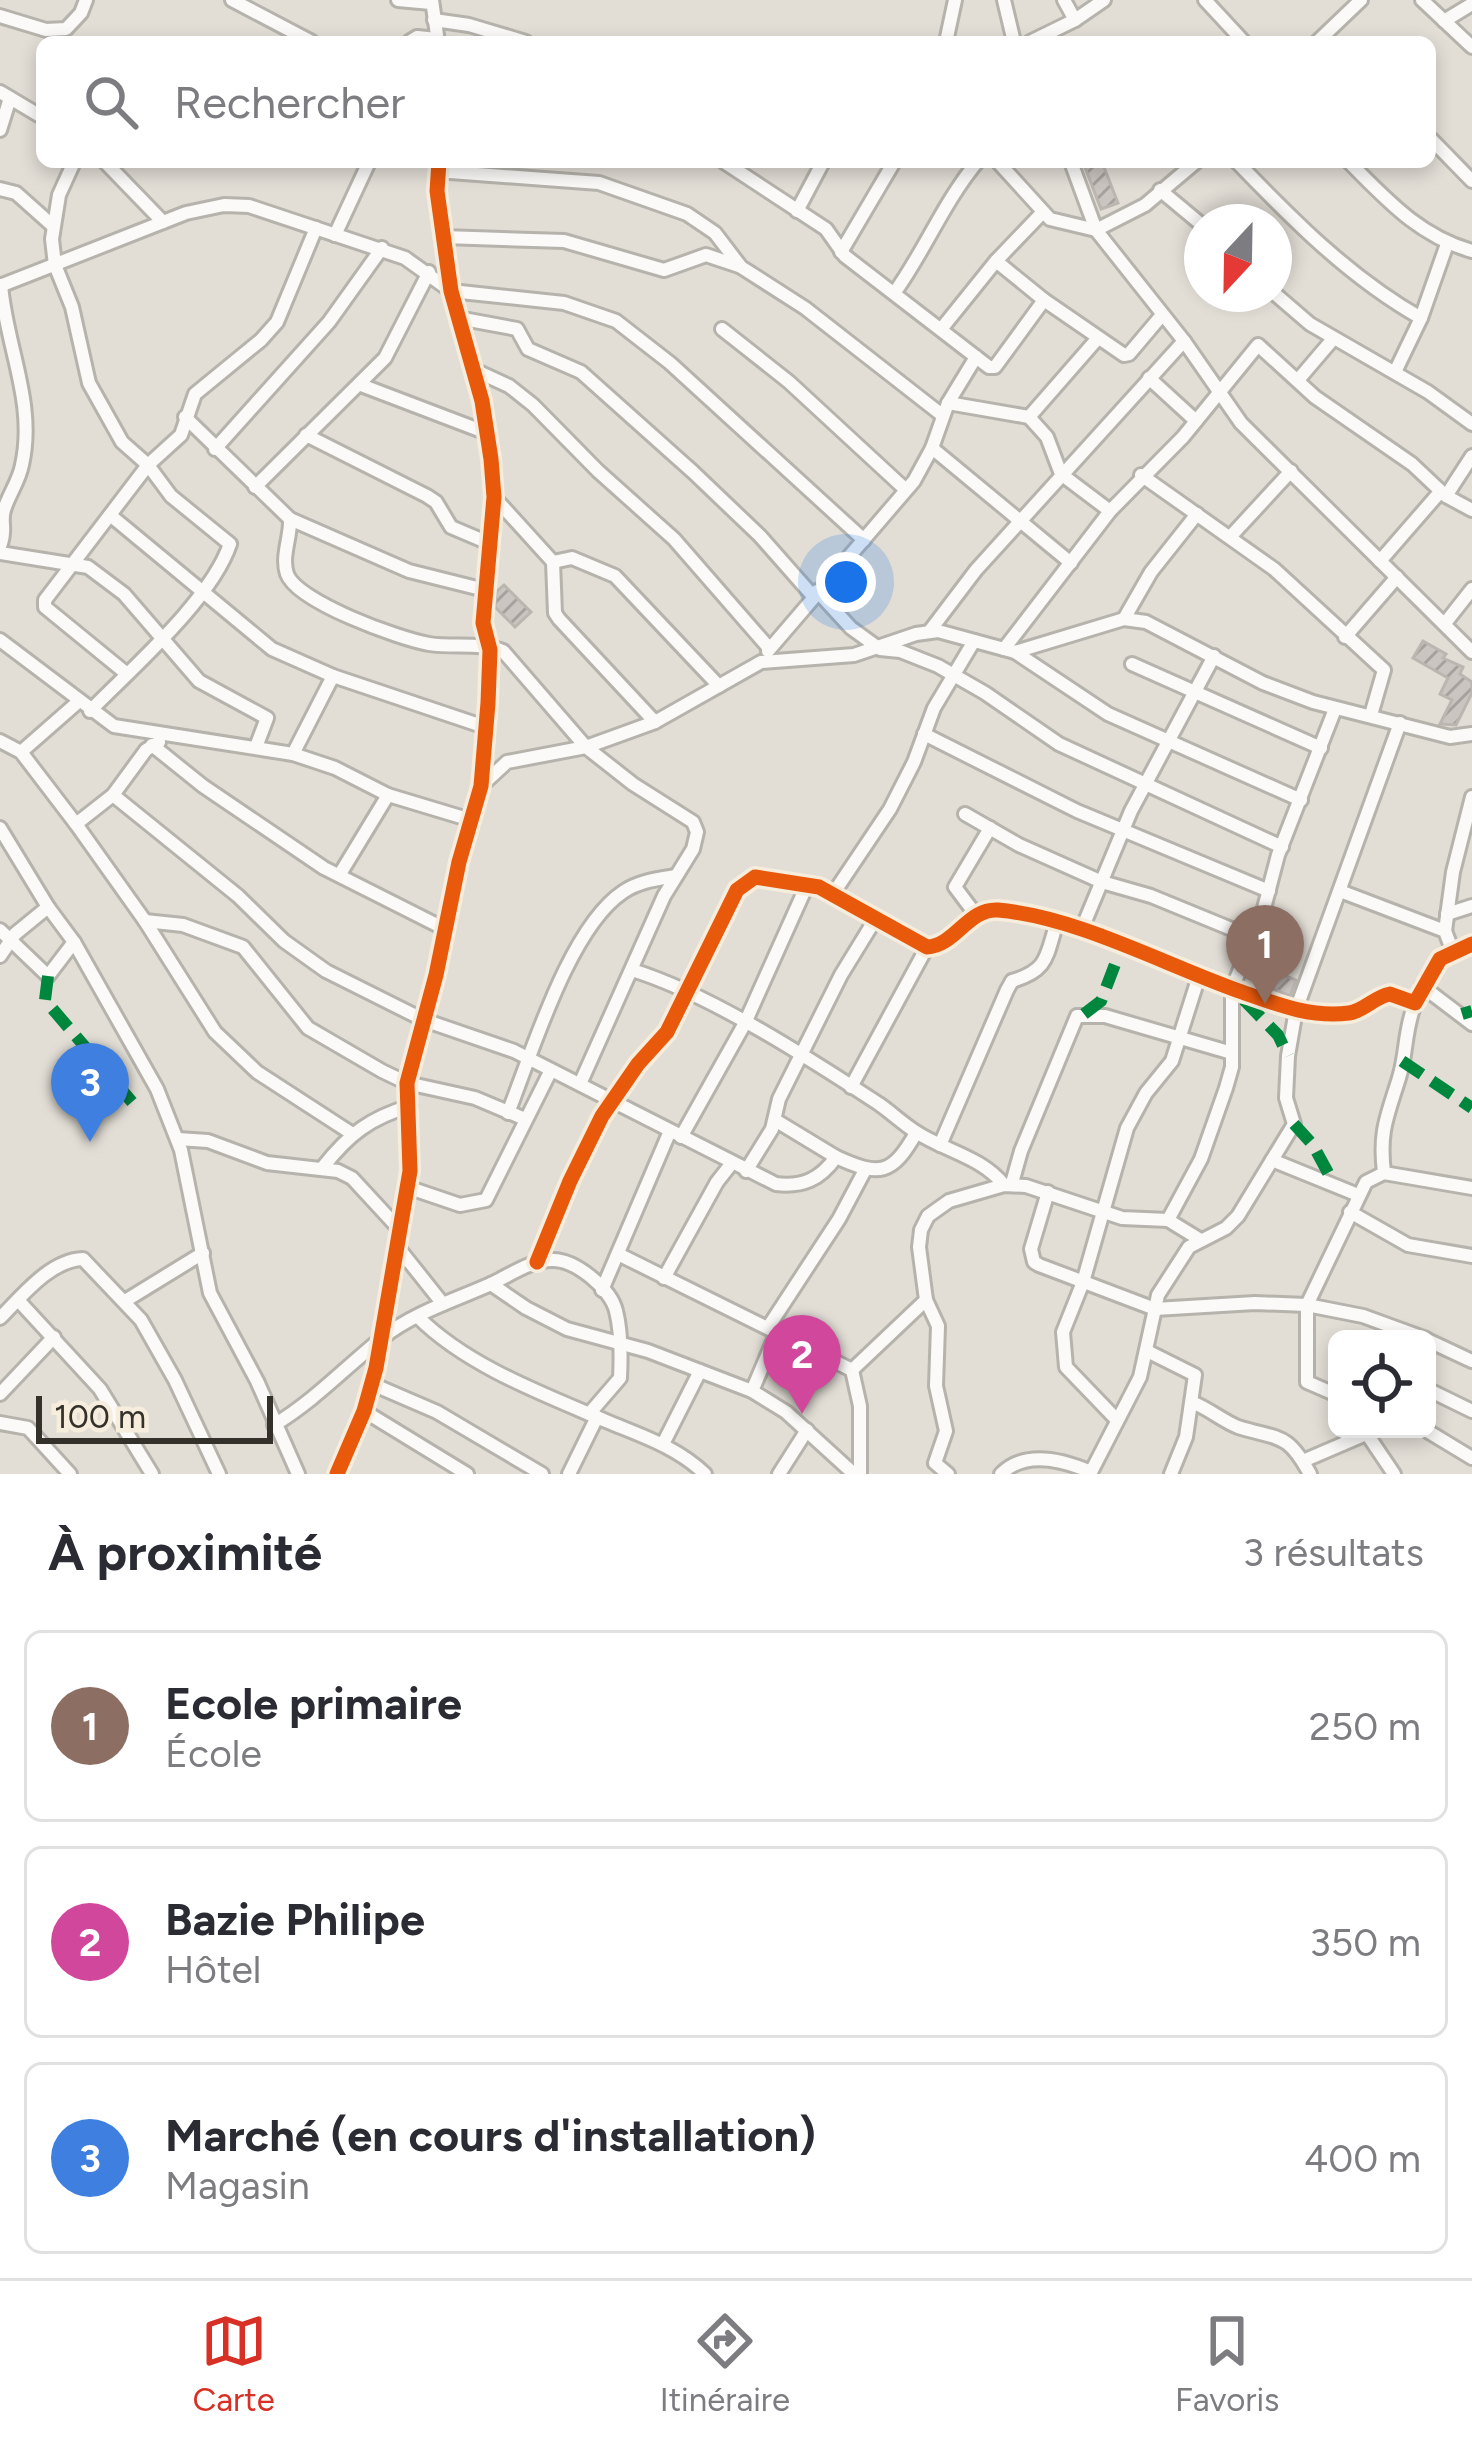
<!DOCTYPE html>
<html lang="fr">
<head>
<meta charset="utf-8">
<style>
	:root { --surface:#fff; --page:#f2f2f3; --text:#2b2b33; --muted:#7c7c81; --line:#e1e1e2; --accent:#d93025 }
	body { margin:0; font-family:Figtree,sans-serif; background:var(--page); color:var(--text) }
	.controls { position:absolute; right:36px; bottom:36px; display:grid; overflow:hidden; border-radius:18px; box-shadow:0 6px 18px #0003 }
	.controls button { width:108px; height:108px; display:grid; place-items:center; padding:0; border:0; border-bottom:3px solid var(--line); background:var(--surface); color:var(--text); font:60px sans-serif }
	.compass { position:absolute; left:1184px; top:204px; width:108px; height:108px; border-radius:50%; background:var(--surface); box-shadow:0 6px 18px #0003; rotate:202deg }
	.scale { position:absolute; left:36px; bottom:30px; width:237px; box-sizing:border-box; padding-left:12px; border:6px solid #34312b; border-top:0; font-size:33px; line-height:42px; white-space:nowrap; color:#34312b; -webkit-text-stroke:9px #f6eddd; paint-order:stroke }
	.you { position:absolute; left:846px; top:582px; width:42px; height:42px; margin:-30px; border:9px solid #fff; border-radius:50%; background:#1a73e8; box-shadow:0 0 0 18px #1a73e833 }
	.badge { display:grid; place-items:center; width:78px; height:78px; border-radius:50%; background:var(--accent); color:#fff; font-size:39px; font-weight:700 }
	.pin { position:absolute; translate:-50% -99px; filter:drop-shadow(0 3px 6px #0008) }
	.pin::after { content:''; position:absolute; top:63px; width:42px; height:36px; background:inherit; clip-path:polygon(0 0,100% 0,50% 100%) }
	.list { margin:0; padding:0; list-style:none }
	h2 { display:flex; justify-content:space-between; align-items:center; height:156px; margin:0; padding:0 48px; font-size:51px }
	h2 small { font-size:39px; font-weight:400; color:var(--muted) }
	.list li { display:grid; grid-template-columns:78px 1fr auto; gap:36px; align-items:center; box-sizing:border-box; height:192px; margin:0 24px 24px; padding:0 24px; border:3px solid var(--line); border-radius:18px }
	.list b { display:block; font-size:45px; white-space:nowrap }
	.list p { margin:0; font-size:39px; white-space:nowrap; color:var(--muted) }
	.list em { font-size:39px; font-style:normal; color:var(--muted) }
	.icon { flex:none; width:66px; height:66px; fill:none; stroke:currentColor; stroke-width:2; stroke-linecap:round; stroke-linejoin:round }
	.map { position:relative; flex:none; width:1472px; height:1474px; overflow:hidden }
	.search { position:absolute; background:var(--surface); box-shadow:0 6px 18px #0003; left:36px; right:36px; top:36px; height:132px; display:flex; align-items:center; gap:30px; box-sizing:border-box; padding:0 42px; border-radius:18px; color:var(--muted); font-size:45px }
	.sheet { height:804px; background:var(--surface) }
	nav { display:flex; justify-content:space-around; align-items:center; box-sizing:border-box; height:168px; border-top:3px solid var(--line); background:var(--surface); font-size:33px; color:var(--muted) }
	nav a { display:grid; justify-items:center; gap:6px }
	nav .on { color:var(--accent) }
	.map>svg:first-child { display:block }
</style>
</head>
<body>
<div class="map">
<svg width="1472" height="1474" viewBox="0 0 1472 1474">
	<defs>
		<pattern id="building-hatch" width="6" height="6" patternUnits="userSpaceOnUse" patternTransform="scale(3)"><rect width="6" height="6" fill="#cac5c0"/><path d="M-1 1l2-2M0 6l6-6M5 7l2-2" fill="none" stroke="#a5a19c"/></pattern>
	</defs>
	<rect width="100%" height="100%" fill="#e2ded6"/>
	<!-- building -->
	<g fill="url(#building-hatch)" stroke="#bcb6b1" stroke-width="3">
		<path d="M1083,162h19l16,41 -17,6z"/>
		<path d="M504,585l27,27 -16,15 -20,-20 1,-15z"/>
		<path d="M1423,641l23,13 -3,4 20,9 -3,7 12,8v11l-16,32 -16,-1 12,-24 -12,-6 8,-16 -35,-20z"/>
		<path d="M1254,963l42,17 -6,16 -42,-18z"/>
	</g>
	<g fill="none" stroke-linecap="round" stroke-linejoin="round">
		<defs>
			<g id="minor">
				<path d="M232,0l80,42"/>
				<path d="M398,0l33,3"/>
				<path d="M432,0l6,42"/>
				<path d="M1004,0l10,42"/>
				<path d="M1064,0l11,20"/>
				<path d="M1205,0l39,42"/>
				<path d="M1422,0l50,47"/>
				<path d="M0,16l46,14 20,-1 15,-16 5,-13"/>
				<path d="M434,20l35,5 57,17"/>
				<path d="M1444,21l28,-17"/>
				<path d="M409,42l8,-5 20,2"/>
				<path d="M946,42l9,-42"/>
				<path d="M1030,42l45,-22 29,-20"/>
				<path d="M1317,42l44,-42"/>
				<path d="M0,92l42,25"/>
				<path d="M0,130l10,-32"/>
				<path d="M1430,138l42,43"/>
				<path d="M74,162l-15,33 -7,44 3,26 17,42 17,76 33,59 26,23 23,31 59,48c-19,56 -98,124 -140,167"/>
				<path d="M105,162l58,60"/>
				<path d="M724,162l102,67 19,27 144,111h6l49,-67"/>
				<path d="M998,162l52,57 46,11 49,-25 51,-43"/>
				<path d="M1071,162l25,68 88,111 57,82 231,229"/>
				<path d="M1237,162c56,58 113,116 184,156"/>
				<path d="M1349,162c38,38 70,74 123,89"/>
				<path d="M437,171l162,12 88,31 28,19 26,34 64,41 137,107"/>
				<path d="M0,189l16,4 37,33"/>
				<path d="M1160,190l42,35"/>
				<path d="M797,211l26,-49"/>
				<path d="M335,235l34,-73"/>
				<path d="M444,237l120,4 100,29 42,-15 33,11"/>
				<path d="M841,252l53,-90"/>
				<path d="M996,261l48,39 80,55 5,-1 33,-39"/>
				<path d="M0,286l186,-73 38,-8 25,1 156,52 46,33 113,12 52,18 54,42 194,177"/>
				<path d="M895,292c30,-42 49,-90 82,-130"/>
				<path d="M1274,293l36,31 118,68 44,32"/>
				<path d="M458,318l59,11 11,20 53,23 112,100 67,64 52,59"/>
				<path d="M942,328l54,-67 46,-48"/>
				<path d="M722,329l67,53 117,108"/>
				<path d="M472,369l37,17 24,19 65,66 76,68 95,109"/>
				<path d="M1395,372l26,-54 26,-74"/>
				<path d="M1149,378l47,43"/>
				<path d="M1298,380l35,-41"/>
				<path d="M361,385l126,48"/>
				<path d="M948,403l81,14 69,-79"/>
				<path d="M185,417l105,102 119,52 76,19"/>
				<path d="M1029,417l18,20 14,37 49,37"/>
				<path d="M306,435l121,61 9,6 15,25 40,17"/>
				<path d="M932,448l139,115"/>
				<path d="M215,449l114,-127 53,-74"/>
				<path d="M1141,475l133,94 110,101 -13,45"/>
				<path d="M255,487l130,-129 44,-86"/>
				<path d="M1446,496l26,-40"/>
				<path d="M494,497l59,65 2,51 4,6 96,103"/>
				<path d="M110,515l162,134 61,27"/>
				<path d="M290,519c1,18 -9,37 -3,55 10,28 113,65 142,70 25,4 50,-2 74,7l83,96 47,37 60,38 4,10 -4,17 -29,47 -84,188"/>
				<path d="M1231,536l60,-65"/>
				<path d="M0,546c7,-17 0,-23 4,-36 5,-16 15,-29 18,-45 14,-62 -16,-119 -21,-180"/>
				<path d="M0,553l88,14 36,27 75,87 68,37 -11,29"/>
				<path d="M1380,561l60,-69"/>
				<path d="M553,562l19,-4 43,18 104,110"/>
				<path d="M817,591l34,37 29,21 20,2 38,15 47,27 74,51 223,103"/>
				<path d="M1124,619l27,-47 46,-58"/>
				<path d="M1446,622l26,-33"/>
				<path d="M929,632l47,-62 208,-229"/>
				<path d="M1345,637l52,-60"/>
				<path d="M0,640l114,86 179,28 42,14 53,27 83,25"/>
				<path d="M1004,649l106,-138 73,-74 75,-92 57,52 97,67 34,32 26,14"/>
				<path d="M768,651l146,-170 18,-33 16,-45 28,-46"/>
				<path d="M1015,652l93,62 193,86"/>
				<path d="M1132,664l189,84"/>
				<path d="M127,674l-82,-67v-7l103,-135 33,-30 14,-41 66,-54 16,-18 39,-94"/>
				<path d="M924,734l153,77 192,80"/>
				<path d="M0,741l21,11 55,72 37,-29 125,101 46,45 42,30 98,49 90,31 262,133c26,3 44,-4 60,-27 44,20 56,18 80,-24"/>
				<path d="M152,745l51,41 121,82 121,61"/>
				<path d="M21,752l57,-50"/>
				<path d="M293,754l40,-78 152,51"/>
				<path d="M481,786l26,-24 79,-15 69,-25 106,-60 93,-7 62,-21 22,-3 77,21 109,-33 22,3 117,61 50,19 137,35 22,-3"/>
				<path d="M113,795l33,-45 13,-8"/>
				<path d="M965,814l54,31 83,37 49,14 100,41"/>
				<path d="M76,824l69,97 70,111 42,40 94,61"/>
				<path d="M0,828l48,79 26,35 83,147 24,61 29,143 47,88 41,93"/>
				<path d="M340,874l48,-79"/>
				<path d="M1340,891l105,40 8,21"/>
				<path d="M833,894l57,-85 24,-47 20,-54 40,-67"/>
				<path d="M1447,914l25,-8"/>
				<path d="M976,915l-21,-28 35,-59"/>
				<path d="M145,921l38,4 60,22 65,81 74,43 25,12 68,15 50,21"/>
				<path d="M0,930l48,46 26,-34"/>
				<path d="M1081,931l50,-120 83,-155"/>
				<path d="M1445,931l8,-59 19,-75"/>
				<path d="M0,956l15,-22 33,-27"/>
				<path d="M632,970c78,24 178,89 247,134 13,9 24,20 37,28 29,19 66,25 88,53"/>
				<path d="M1422,986l50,38"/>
				<path d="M851,1087l76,-140"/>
				<path d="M508,1113c24,-60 61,-185 115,-221 16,-11 35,-13 53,-16"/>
				<path d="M775,1120l61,37"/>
				<path d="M681,1137l64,-114 62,-138"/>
				<path d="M178,1139l30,2 59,22 71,8 14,7 48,52"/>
				<path d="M940,1145l67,-155 5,-9c37,-11 34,-25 45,-59"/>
				<path d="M1272,1160l86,35"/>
				<path d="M323,1167c26,-33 47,-49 87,-61"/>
				<path d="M746,1171l26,-42 7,-30 62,-124 35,-57"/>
				<path d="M1384,1173c-5,-42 3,-56 15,-95 8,-26 5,-46 16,-75"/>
				<path d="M1012,1183l9,-32 56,-135h28l127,37"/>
				<path d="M407,1187l53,18 26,-5 65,-130"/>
				<path d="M1048,1192l-17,57 3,13 5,3 116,44 100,-6 52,2 56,11 63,23"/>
				<path d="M1350,1212l58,33 64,11"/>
				<path d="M1168,1220l33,-61 25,-71 6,-21v-78l31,-77 15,-57 57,-146"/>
				<path d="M396,1245l47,59"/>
				<path d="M618,1254l234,116 8,36v68"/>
				<path d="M537,1262l33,-81 32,-65 36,-52 29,-32 70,-142 18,-13 64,10 108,60c28,-1 41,-39 71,-37 80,7 167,55 244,82 34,12 69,26 107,21 15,-2 25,-16 41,-19l25,9 25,-44 32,-15"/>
				<path d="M664,1278l53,-96 15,-19"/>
				<path d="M491,1284c19,-9 40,-24 61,-24 23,-1 59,29 64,51 5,19 5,47 4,67l-31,36"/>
				<path d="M602,1290l68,-159"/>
				<path d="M18,1300l82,89 52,85"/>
				<path d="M926,1300l12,26 -2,60 10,45 -11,32 13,11"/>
				<path d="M125,1301l78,-48"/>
				<path d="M418,1317c49,49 125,77 188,104 36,15 71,26 99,53"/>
				<path d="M0,1318c22,-22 50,-58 83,-59l58,61 34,60 44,94"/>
				<path d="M769,1326l70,-107 26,-49"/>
				<path d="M1427,1340l45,21"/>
				<path d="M1147,1351l48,24 -9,62 -15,37"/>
				<path d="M852,1370l74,-70 -7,-53 2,-17 7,-14 21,-15 55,-16 22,1 96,32 46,2 31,19"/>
				<path d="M372,1384l65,28 105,62"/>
				<path d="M1427,1389l45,22"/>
				<path d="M752,1391l26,-61"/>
				<path d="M0,1394l54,-57"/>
				<path d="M1337,1395l-30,-13v-77l59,-123 18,-9 88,15"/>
				<path d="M1194,1403c15,6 29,18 44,24 42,13 49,5 72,47"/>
				<path d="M364,1411l103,63"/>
				<path d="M1117,1420l-51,-53 -3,-35 20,-50 44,-154 19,-35 26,-32 27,-85"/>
				<path d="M0,1423l28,5 42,46"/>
				<path d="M274,1425c40,-24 72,-58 108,-87 31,-25 73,-38 109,-54l35,24 41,21 81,22 104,40 34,21 68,62"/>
				<path d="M1424,1429l48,29"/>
				<path d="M1365,1431l29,43"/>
				<path d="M663,1444l37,-73"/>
				<path d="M1303,1461l63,-27"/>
				<path d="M337,1474l27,-63 12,-43 34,-197 -3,-88 29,-108 23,-113 22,-76 7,-83 2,-53 -7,-27 11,-126 -3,-38 -9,-58 -31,-110 -14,-100 2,-29"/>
				<path d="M569,1474l28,-57"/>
				<path d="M779,1474l28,-44"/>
				<path d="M1001,1474c24,-24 62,-14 90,-2"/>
				<path d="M1090,1474l50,-97 18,-82 31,-48 37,-19 12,-12 56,-92 -8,-26 2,-42 8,-46 104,-287"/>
			</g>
		</defs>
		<!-- minor casing -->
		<use href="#minor" stroke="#b6b3ac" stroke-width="18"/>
		<!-- minor -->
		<use href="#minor" stroke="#fbfaf9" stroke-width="12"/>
		<!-- quiet -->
		<g stroke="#00873e" stroke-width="12" stroke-dasharray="24 12" stroke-linecap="butt">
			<path d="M48,976l-3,24 87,102"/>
			<path d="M1244,1000l34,35 10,21"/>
			<path d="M1084,1014l17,-13 21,-55"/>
			<path d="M1462,1014l10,-3"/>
			<path d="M1402,1061l70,47"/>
			<path d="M1294,1124l19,21 20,37"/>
		</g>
		<defs>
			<g id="cycleway">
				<path d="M537,1262l33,-81 32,-65 36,-52 29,-32 70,-142 18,-13 64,10 108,60c28,-1 41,-39 71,-37 80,7 167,55 244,82 34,12 69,26 107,21 15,-2 25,-16 41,-19l25,9 25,-44 32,-15"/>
				<path d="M337,1474l27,-63 12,-43 34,-197 -3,-88 29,-108 23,-113 22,-76 7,-83 2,-53 -7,-27 11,-126 -3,-38 -9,-58 -31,-110 -14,-100 2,-29"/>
			</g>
		</defs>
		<!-- cycleway casing -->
		<use href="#cycleway" stroke="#f6eddd" stroke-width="22"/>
		<!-- cycleway -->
		<use href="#cycleway" stroke="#e8590c" stroke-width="15"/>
	</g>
</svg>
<div class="controls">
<button><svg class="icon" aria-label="locate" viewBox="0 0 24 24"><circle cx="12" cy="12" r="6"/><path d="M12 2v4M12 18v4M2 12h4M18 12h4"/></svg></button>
</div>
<svg class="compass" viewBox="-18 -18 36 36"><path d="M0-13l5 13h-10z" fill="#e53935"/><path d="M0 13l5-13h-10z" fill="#7c7c81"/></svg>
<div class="scale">100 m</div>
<div class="you"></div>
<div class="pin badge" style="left:1265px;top:1004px;background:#8d6e63">1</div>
<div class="pin badge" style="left:802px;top:1414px;background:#d1479c">2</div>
<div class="pin badge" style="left:90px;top:1142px;background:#3f7fe0">3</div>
<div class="search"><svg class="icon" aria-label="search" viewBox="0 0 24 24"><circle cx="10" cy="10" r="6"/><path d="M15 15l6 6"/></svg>Rechercher</div>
</div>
<section class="sheet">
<h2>À proximité<small>3 résultats</small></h2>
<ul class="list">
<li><span class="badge" style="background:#8d6e63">1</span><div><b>Ecole primaire</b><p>École</p></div><em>250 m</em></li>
<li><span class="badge" style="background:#d1479c">2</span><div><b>Bazie Philipe</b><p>Hôtel</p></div><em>350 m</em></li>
<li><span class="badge" style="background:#3f7fe0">3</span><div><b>Marché (en cours d'installation)</b><p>Magasin</p></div><em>400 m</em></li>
</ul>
</section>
<nav>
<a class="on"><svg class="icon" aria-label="map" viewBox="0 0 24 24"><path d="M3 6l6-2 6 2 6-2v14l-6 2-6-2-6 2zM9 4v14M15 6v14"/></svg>Carte</a>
<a><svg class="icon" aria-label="directions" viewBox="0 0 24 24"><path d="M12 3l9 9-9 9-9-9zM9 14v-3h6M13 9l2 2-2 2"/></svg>Itinéraire</a>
<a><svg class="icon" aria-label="saved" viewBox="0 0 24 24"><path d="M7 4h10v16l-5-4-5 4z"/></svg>Favoris</a>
</nav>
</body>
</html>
